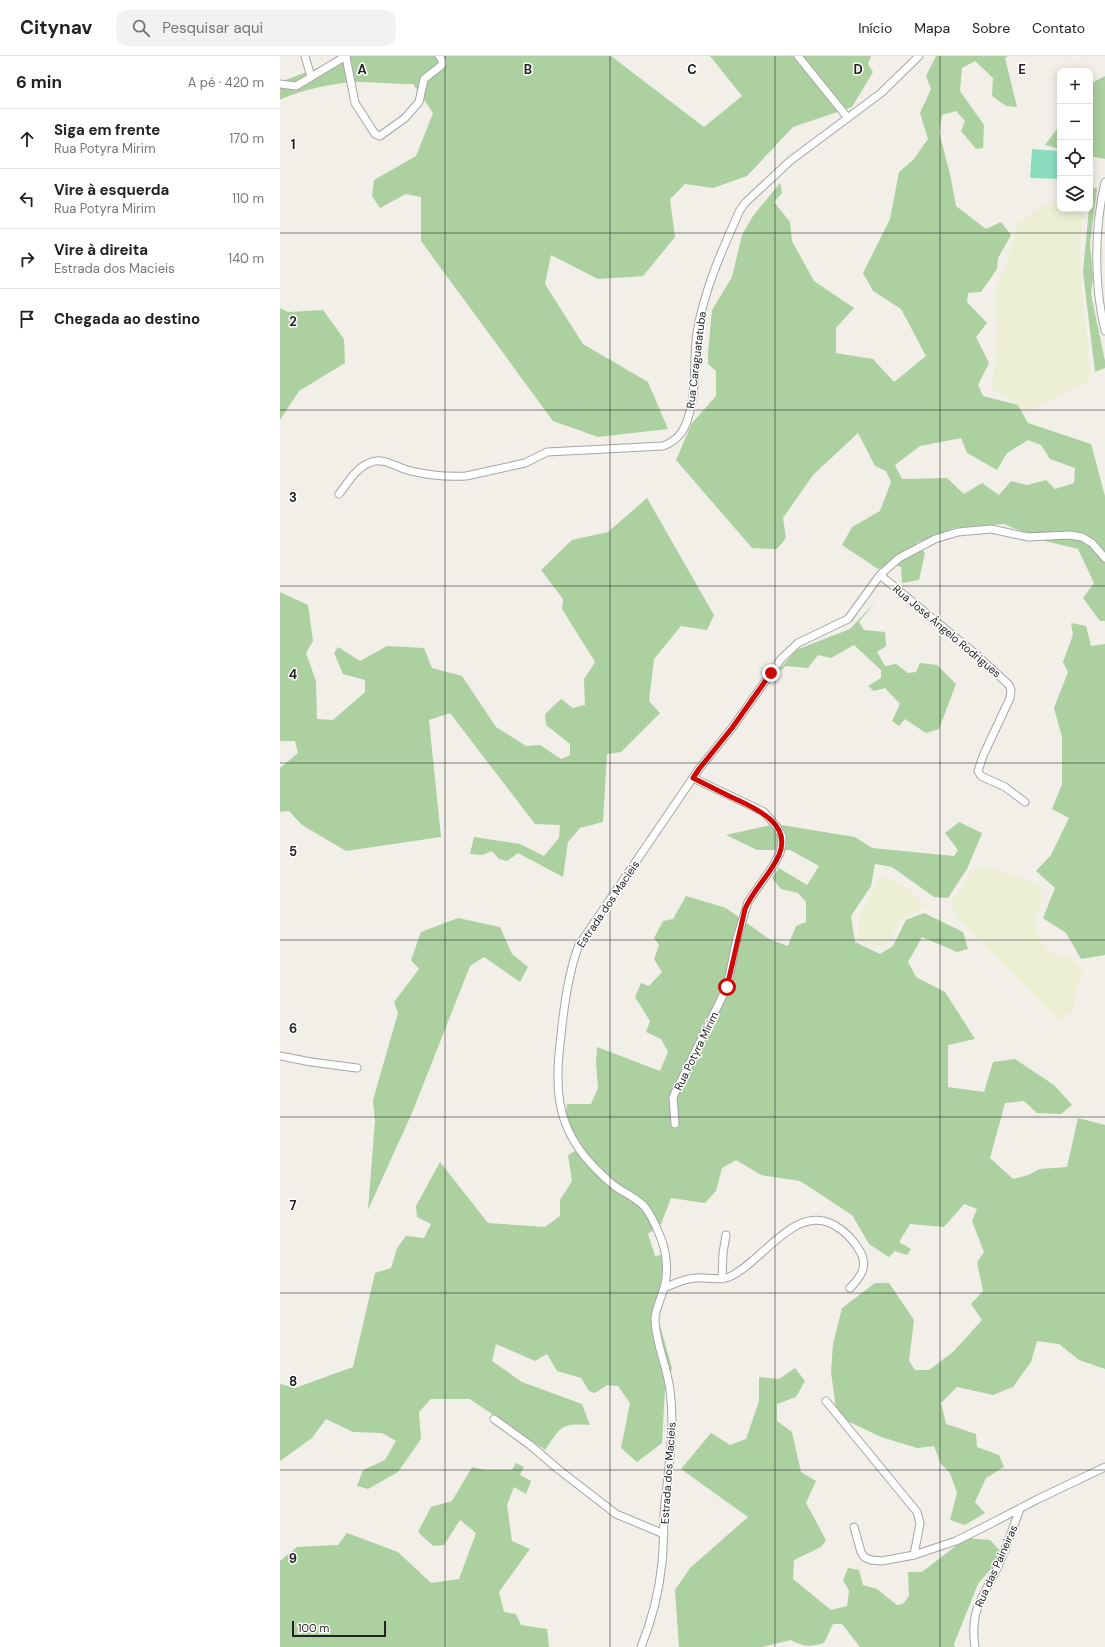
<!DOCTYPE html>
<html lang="pt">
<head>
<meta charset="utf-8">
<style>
	:root { --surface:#fff; --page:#f2f2f2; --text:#222; --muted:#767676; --line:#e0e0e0 }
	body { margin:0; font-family:"DM Sans",sans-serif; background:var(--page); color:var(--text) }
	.controls { position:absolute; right:12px; top:12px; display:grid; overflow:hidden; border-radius:8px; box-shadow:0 2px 10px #0003 }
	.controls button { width:36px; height:36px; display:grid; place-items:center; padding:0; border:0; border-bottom:1px solid var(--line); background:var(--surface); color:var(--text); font:20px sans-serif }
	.scale { position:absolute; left:12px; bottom:10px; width:94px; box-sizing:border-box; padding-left:4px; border:2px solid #222; border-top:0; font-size:11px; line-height:14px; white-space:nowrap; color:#222; -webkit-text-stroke:3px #fff; paint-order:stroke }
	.stop { position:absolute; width:12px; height:12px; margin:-9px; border:3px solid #ce0905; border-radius:50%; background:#fff }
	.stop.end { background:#ce0905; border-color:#fff; box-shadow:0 1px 4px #0008 }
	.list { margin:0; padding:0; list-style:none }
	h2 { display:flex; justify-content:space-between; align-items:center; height:52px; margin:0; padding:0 16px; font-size:17px }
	h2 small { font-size:13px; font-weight:400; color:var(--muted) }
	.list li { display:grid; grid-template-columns:26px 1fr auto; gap:12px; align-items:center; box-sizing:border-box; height:60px; padding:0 16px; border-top:1px solid var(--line) }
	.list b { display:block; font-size:15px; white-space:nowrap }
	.list p { margin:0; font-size:13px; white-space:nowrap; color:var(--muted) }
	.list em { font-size:13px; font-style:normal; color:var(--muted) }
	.icon { flex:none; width:22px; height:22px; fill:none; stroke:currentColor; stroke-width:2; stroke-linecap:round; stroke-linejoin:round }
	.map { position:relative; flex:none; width:825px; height:1591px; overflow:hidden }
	header { display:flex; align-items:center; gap:24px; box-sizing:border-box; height:56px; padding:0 20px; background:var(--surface); border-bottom:1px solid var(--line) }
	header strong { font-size:19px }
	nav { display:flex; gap:22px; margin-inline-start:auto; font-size:14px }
	.search { width:280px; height:36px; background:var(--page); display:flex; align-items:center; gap:10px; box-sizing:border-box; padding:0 14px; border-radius:12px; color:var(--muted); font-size:15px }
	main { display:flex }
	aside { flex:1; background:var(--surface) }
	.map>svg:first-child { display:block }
</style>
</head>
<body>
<header>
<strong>Citynav</strong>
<div class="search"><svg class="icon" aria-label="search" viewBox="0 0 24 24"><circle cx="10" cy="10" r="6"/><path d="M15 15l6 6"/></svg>Pesquisar aqui</div>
<nav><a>Início</a><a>Mapa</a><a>Sobre</a><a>Contato</a></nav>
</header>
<main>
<aside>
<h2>6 min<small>A pé · 420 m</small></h2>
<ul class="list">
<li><svg class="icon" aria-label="ahead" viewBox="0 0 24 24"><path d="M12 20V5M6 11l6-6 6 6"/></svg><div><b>Siga em frente</b><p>Rua Potyra Mirim</p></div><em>170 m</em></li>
<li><svg class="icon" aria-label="left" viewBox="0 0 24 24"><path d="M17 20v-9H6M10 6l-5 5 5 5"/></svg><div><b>Vire à esquerda</b><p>Rua Potyra Mirim</p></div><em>110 m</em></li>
<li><svg class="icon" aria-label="right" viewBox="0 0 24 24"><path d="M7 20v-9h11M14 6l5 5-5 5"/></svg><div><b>Vire à direita</b><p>Estrada dos Macieis</p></div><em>140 m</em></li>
<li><svg class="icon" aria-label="arrive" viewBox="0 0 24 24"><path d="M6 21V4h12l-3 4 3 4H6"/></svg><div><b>Chegada ao destino</b></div></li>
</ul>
</aside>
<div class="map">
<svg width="825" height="1591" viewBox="0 0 825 1591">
	<rect width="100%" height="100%" fill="#f2efe9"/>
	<!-- farmland -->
	<g fill="#edefd5">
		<path d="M780,144v9h23l-4,52 12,118 -65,33 -16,-14 -19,-9 5,-35 1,-29 -2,-34 11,-26 11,-41 23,-17z"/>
		<path d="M708,811l48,16 5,6v16l-7,14 5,19 6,9 12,10 11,-4 15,18 -7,16 -2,22 -14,13 -100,-101 -9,-18 23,-34z"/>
		<path d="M601,820l20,7 25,23 -26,13 -9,20 -8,8 -19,-4 -6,-6 1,-22z"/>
	</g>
	<!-- forest -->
	<g fill="#acd09f" fill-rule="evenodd">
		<path d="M69,0h262l93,71 38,-31 -32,-40h161l-3,8 5,8 -21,35 -59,20 -46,49 -34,12 -28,-4 -15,15 5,38 -32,39 -45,3 -47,-24 -6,29 38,60 65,38 20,47 -70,8 -45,-16 -132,-180v-44l-15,-3 -26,14 -8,-12 2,-16 42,-24 17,-43 -20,-29c-20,0 -39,-2 -59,-2 -20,1 -57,9 -74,18v-18z"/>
		<path d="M656,0h72l-3,2 12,49 -11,-1 -14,-10 1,-18 -18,-17 -13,7 -2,23 24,34 -1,23 -7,1 -15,-18 4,-10 -9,-10 -14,4 -3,17 11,42 6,32 30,23 15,-7 10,13 -13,23 -1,11 -16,23 -13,1 -1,9 20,21 -11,14 13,26 -11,22 5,11 35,9 10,18 63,21 14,52v125h-5l-17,-23 11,-15 -16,-34 -33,-8 -41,-17 -50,4 -38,15 9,10 -6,27 -17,3 -1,-16 -8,-3 -15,5 -36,-24 10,-18 28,-16 11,-29 -5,-11 -11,-5 -17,-33 -45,42 -30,43 3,20 -9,11 -25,-1 -76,-88 16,-37 24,-27v-25l-8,-7v-11l4,-43 20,-33 10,-42 11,-19 27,-33 2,10 -8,9 16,20 2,19 22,40 40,27 -18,20v25l37,6 21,23 32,-26 -25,-47 -28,-18 -10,-18 27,-54 9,-47 14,-12 15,-21 -8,-26 11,-24 -5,-13zM681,382l6,15 30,17 10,-17 21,-13 13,5 9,14 25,9 -1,15 -19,6 -9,-9 -19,5 -16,-4 -12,14 -17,-12 -18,11 -17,-16 -45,1 -7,-14 25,-19z"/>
		<path d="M825,20v83l-15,-3v-72z"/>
		<path d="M780,57v36l-15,-4 12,-16z"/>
		<path d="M811,130l6,3 -7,55 3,33 -2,17 14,67v7l-10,4 -12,-100 6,-63h1z"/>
		<path d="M0,252l8,4 35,-2 21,29 1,24 -46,28 -19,29z"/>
		<path d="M367,442l67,117 -7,15 -26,-4 -27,33 -5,42 11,12 -39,39 -14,2 -4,68 -23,6 -12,14 -5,35 -45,-24 -11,8 -8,-2 -7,-8 -10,4 -12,-1 4,-17 46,7 24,12 15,-18 1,-13 -25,-1 -85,-111 -21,7 12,117 -95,14 -44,-26 -13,-14 -9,1v-44l18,-15 -3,-12h-15v-149l28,13 5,36 -7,12 10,28 1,38 16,1 32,-28v-12l-22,-6 -9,-21 4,-6 22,14 27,-15 37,2 8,20 30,8 34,51 30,19 14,-1 21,14 9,-4v-11l-24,-19 -1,-11 16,-15 12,9 12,-3 -1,-26 11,-17 -33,-53 1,-10 -22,-29 31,-30 36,-8z"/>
		<path d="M596,545l-17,21 5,8 21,2 1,14 -9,6 8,14 11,-2 12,9 8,-1 4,-9 17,2 19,19 -17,45 -13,4 -21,-14 -6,7 -7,-5 8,-17 -15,-16 -11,3 -6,-5 13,-8v-8l-27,-25 -23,13 -13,-3 -10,13 -22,-2 -12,10 22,-26 54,-21z"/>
		<path d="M791,567l15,3 5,20 14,-2v311l-24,4 -15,-26 -23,-15 12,-30 -19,-17 15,-16 18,-37 -17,-9 10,-25v-47l-8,-29 14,-36 -5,-10 10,-27z"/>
		<path d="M679,766l23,11 -15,36 -19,29 -14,-1 -42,-30 -17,-3 -4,22 -20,30 4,26 25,12 13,-8 13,-26 18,-7 39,19 5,17 -11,3 -35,-15 -14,25 8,15 29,15 30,47 -27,6v42l36,5 9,-30 22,-3 39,26 18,20 -11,9 -24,-1 -13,-12 -19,2 -15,55 23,21 15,-4 12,-6 27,-2 11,-49 27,7v244l-26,-9 -20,-16 -22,-3 -6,21 -18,25 -20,8 -36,-8 -16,16 5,21 30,10 1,13 22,8 5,12 -18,11 -11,24 10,11 -20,12 -15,-5 7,-27 -7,-20 -9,-9 -7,-18 -17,2 -36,-11 -44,-21 -6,-44 2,-28 9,-36 33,-25h14l25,37 -5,41 6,9h14l24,-18 29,-32 -11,-16 12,-13 -6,-29 7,-10 -12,-31 5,-12 -13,-5 -20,23 -34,-3 -11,18 12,7 -4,6 -12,-4 -6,6 -20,-13 -17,-29 -52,-34 -39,-6 -25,-15 -14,8 -6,23 -11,12 -34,-5 -10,26 -13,10 7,22 12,-2 3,32 -13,29 15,53 -7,21 -3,54 -25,19 -16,-14 9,-45 -12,-17 -11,-1 -12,8 -6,-2 -8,-13 -24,-7 -10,-17 -12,7 -39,-17 -4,17 30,21 60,22 8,21c-30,-2 -29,2 -45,25l-75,-51h-39l-12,13 2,27 -23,33 -30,17 -11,-3 6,-16 22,-10 11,-19 -14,-8 -29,-1 -27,-13 -14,19 -32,23v-77l15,4 58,-21 22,-94 16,-5 6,-20 9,-12 18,2 7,-14 -14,-7 -1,-11 24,-44 48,61 57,4 15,-11v-16l12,-19 -4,-26 9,-5 -12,-29 2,-17h24l7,-16 -2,-25 1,-16 63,24 8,-19 -7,-13 -15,-7 4,-11 -15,-24 6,-14 8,3 13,-14 -8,-13 5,-14 -5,-7 9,-17 10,-2 13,-23 40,12 43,31 19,7 8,-20 10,-4v-20l-8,-9 -17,-4 -9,-11 7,-10 28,17 12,-19 -29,-16h-33l-31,-15 49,-11 80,13 17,11 82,8 4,-6 -13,-17z"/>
		<path d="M178,862l42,9 12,27 16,13 -8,15 -36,-25 -14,9 -58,147 -44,97 7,-89 -2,-21 25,-87 -4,-11 25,-33 -8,-9 10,-28z"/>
		<path d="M515,1312l10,13 -9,16 -19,7v17l15,11 9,40 15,9 -10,22 20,37 -5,7 -27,13 -1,19 38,31 16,-4 2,-15 -6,-11 5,-12 11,2 4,15 14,4 20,16 6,-1 6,-8 -1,-24h14l44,-34 24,2 13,14 -25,30 -24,60 1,3h-95l-18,-23h-9l-9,19c-15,4 -20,4 -33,-3l-29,7h-83l-4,-57 15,-22 58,-51 -67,-48 30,-36 19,12 16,-6 13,-38v-24l20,2z"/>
		<path d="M236,1407l8,4 -4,8 11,6 -5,13 -12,-7 -7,18 5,36 18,8 -31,43 5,20 12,2 5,11 26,4 2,18h-269v-86l17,-14 41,-2 9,-12 51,19 33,31 28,-4 17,-46 -16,-13 -16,25 -11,1 -15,-14 13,-25 21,-6 20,-34 12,3h28z"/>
	</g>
	<!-- pitch -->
	<path fill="#8adebf" d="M752,93l28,2v28l-30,-1z"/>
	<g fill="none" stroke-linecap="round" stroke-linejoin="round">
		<defs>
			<g id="minor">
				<path d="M25,0l6,21"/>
				<path d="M518,0l50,62"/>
				<path d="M66,1l9,46 20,31 5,2 25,-18 14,-16 5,-23 18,-14v-5l-3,-4"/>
				<path d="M0,28l16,2 50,-30"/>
				<path d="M825,126c-11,47 -11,103 0,149"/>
				<path d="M59,438c8,-10 17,-26 30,-31 14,-7 28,5 42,8 17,4 38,6 55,5l59,-13 22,-11 116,-6c13,-5 21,-13 25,-28 9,-27 5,-57 9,-85 7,-43 25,-83 43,-123l5,-7 45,-42 91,-68 38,-37"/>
				<path d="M600,519l99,82 30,28 2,5 -1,8 -27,58 -5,15 3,5 24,11 20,15"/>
				<path d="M0,1000l31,6 46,6"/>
				<path d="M395,1068l-2,-27 54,-110 10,-49 11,-36 25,-36 7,-13 2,-11v-6l-5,-9 -13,-15 -71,-34"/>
				<path d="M442,1223l1,-26 3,-18"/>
				<path d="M384,1232c10,-4 21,-10 32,-10 11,-1 22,3 33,-1 33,-14 65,-74 105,-52 11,6 21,17 27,28 7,14 -1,25 -11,35"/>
				<path d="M546,1345l91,111 3,11 -6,32"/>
				<path d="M214,1363l36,26 28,24 58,45 48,20"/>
				<path d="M574,1471l7,25 3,5 7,3 11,1 32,-6 42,-14 36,-18 44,-23 69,-33"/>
				<path d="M361,1591c11,-27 18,-55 21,-84 2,-20 1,-40 3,-60 4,-38 10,-75 5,-113 -3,-24 -14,-45 -15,-70 0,-10 5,-19 8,-29 6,-17 4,-39 -3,-55 -4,-10 -9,-22 -16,-30 -7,-7 -17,-12 -25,-17 -8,-5 -16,-13 -23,-20 -44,-44 -41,-85 -34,-143 3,-27 7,-56 17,-81l120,-176 33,-41 49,-69 17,-16 50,-24 32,-44 19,-17 36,-19 23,-7 33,-3 37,8 41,-2 13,2 10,6 13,15"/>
				<path d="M695,1591c-6,-40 10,-51 24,-83 8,-18 14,-37 21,-55"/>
			</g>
		</defs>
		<!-- minor casing -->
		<use href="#minor" stroke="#a6a6a6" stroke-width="9"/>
		<!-- minor -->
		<use href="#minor" stroke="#fff" stroke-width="7"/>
	</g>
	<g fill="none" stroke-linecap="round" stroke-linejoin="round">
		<!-- route -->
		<path stroke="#ce0905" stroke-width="5" d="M447,931l18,-78c8,-19 25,-34 34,-54 14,-33 -27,-48 -50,-59 -12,-6 -24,-12 -36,-18l6,-9 33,-41 39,-55"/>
	</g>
	<!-- grid -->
	<path fill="none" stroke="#222" stroke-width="1" stroke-opacity="0.55" d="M165,0v1591M330,0v1591M495,0v1591M660,0v1591M0,177h825M0,354h825M0,530h825M0,707h825M0,884h825M0,1061h825M0,1237h825M0,1414h825"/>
	<g text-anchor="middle" stroke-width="3" stroke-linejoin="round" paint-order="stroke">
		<!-- street labels -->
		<g font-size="11" fill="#222" stroke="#fff">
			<text transform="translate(416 304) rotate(-83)" y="4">Rua Caraguatatuba</text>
			<text transform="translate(667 575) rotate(40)" y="4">Rua José Ângelo Rodrigues</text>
			<text transform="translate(328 848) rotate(-56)" y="4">Estrada dos Macieis</text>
			<text transform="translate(416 995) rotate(-64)" y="4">Rua Potyra Mirim</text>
			<text transform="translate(388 1417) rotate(-86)" y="4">Estrada dos Macieis</text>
			<text transform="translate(716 1510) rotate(-66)" y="4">Rua das Paineiras</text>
		</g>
	</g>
	<g font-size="13" text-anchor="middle" font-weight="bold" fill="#222" stroke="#fff" stroke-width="3" stroke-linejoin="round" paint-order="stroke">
		<text x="82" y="18">A</text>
		<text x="248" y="18">B</text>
		<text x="412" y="18">C</text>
		<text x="578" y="18">D</text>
		<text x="742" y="18">E</text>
		<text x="13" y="93">1</text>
		<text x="13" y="270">2</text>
		<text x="13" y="446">3</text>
		<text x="13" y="623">4</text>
		<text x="13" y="800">5</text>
		<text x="13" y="977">6</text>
		<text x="13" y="1154">7</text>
		<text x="13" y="1330">8</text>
		<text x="13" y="1507">9</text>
	</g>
</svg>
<div class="controls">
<button>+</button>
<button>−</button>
<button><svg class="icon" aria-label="locate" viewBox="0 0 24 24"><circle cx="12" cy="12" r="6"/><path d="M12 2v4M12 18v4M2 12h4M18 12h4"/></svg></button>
<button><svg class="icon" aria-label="layers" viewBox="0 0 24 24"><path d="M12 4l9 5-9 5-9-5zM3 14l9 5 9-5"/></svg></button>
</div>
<div class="scale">100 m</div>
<div class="stop" style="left:447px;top:931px"></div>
<div class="stop end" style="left:491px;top:617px"></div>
</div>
</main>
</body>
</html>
